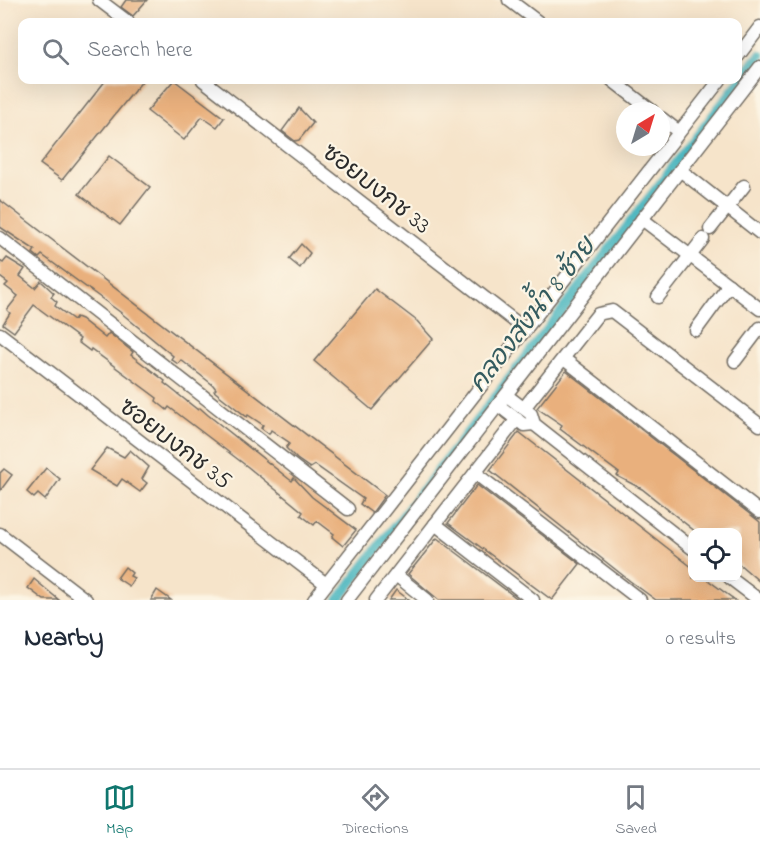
<!DOCTYPE html>
<html lang="en">
<head>
<meta charset="utf-8">
<style>
	:root { --surface:#fff; --page:#f6f6f7; --text:#1f2937; --muted:#747a83; --line:#e0e1e3; --accent:#0f766e }
	body { margin:0; font-family:"Indie Flower","Playpen Sans Thai",sans-serif; background:var(--page); color:var(--text) }
	.controls { position:absolute; right:18px; bottom:18px; display:grid; overflow:hidden; border-radius:12px; box-shadow:0 6px 24px #0002 }
	.controls button { width:54px; height:54px; display:grid; place-items:center; padding:0; border:0; border-bottom:2px solid var(--line); background:var(--surface); color:var(--text); font:30px sans-serif }
	.compass { position:absolute; left:616px; top:102px; width:54px; height:54px; border-radius:50%; background:var(--surface); box-shadow:0 6px 24px #0002; rotate:38deg }
	.list { margin:0; padding:0; list-style:none }
	h2 { display:flex; justify-content:space-between; align-items:center; height:78px; margin:0; padding:0 24px; font-size:26px }
	h2 small { font-size:20px; font-weight:400; color:var(--muted) }
	.icon { flex:none; width:33px; height:33px; fill:none; stroke:currentColor; stroke-width:2; stroke-linecap:round; stroke-linejoin:round }
	.map { position:relative; flex:none; width:760px; height:600px; overflow:hidden }
	.search { position:absolute; background:var(--surface); box-shadow:0 6px 24px #0002; left:18px; right:18px; top:18px; height:66px; display:flex; align-items:center; gap:15px; box-sizing:border-box; padding:0 21px; border-radius:12px; color:var(--muted); font-size:22px }
	.sheet { height:168px; background:var(--surface) }
	nav { display:flex; justify-content:space-around; align-items:center; box-sizing:border-box; height:84px; border-top:2px solid var(--line); background:var(--surface); font-size:16px; color:var(--muted) }
	nav a { display:grid; justify-items:center; gap:3px }
	nav .on { color:var(--accent) }
	.map>svg:first-child { display:block }
</style>
</head>
<body>
<div class="map">
<svg width="760" height="600" viewBox="0 0 760 600">
	<rect width="100%" height="100%" fill="#fcf5e5"/>
	<filter id="ink" filterUnits="userSpaceOnUse"><feTurbulence type="fractalNoise" baseFrequency=".0167" numOctaves="2"/><feDisplacementMap in="SourceGraphic" scale="12" xChannelSelector="R" yChannelSelector="G"/><feConvolveMatrix kernelMatrix="1 2 1 2 8 2 1 2 1" color-interpolation-filters="sRGB"/></filter>
	<filter id="wash" filterUnits="userSpaceOnUse"><feTurbulence type="fractalNoise" baseFrequency=".008" numOctaves="4" result="noise"/><feDisplacementMap in="SourceGraphic" scale="24" xChannelSelector="R" yChannelSelector="G"/><feGaussianBlur stdDeviation="1.35" result="paint"/><feColorMatrix in="noise" values="0 0 0 0 0 0 0 0 0 0 0 0 0 0 0 0 0 1.4 0 .05"/><feComposite in="paint" operator="in"/></filter>
	<g filter="url(#wash)">
		<rect width="100%" height="100%" fill="#f6e4ca"/>
		<g fill="none" stroke-linecap="round" stroke-linejoin="round">
			<!-- canal -->
			<path stroke="#46b5bf" stroke-width="10" d="M338,600l422,-545"/>
		</g>
		<g id="blocks">
			<!-- building -->
			<g fill="#e9b07d">
				<path d="M126,0h21l-14,16 -12,-9z"/>
				<path d="M106,80h37l-81,100 -22,-16z"/>
				<path d="M174,80l50,38 -7,9 -15,-10 -18,23 -37,-29z"/>
				<path d="M299,108l14,15 -14,17 -4,1 -13,-10z"/>
				<path d="M109,156l41,31 -30,38 -41,-31z"/>
				<path d="M0,200l385,295 -13,18 -12,-9 3,-5 -48,-34 -5,3 -13,-9 -11,-11 4,-5 -19,-13 -2,4 -8,-6 2,-3 -15,-10 -1,2 -33,-26 2,-2 -3,-4 -32,-25 -3,4 -7,-5 2,-3 -53,-44 -78,-57 -3,3 -6,-5 2,-3 -35,-23z"/>
				<path d="M301,244l9,9 -10,15 -11,-9z"/>
				<path d="M7,258l18,11 -5,7 15,12 6,-7 13,12 -3,4 6,5 -2,4 19,14 2,-3 5,2 24,19 4,-5 24,19 -2,3 34,26 -1,2 34,27 2,-2 8,7 81,64 3,2 2,-3 18,19 44,33 -13,16 -11,-9 2,-3 -17,-13 -3,4 -13,-10 2,-3 -55,-45 -79,-60 -2,3 -11,-9 1,-3 -66,-49 -1,2 -12,-9 2,-3 -46,-34 -20,27 -11,-8 7,-11 -3,-3 11,-14 -13,-10 3,-3 -8,-6v-16l3,2z"/>
				<path d="M375,289l42,32 16,18 -61,71 -58,-49z"/>
				<path d="M566,371l194,151v60l-22,-19v-31h-42l-54,-43 -25,-13 2,-3 -59,-44 2,-4 -25,-17z"/>
				<path d="M519,432l174,136v10h12l30,22h-79l-26,-19 -140,-111z"/>
				<path d="M107,448l17,9 6,-7 19,17 -7,12 5,4 -7,9 -18,-13 -5,7 -27,-16z"/>
				<path d="M46,468l14,11 -15,21 -7,-6 -4,4 -7,-6z"/>
				<path d="M4,469l8,6 -12,16v-18z"/>
				<path d="M477,485l103,79 -28,36 -104,-77z"/>
				<path d="M437,538l24,18 58,44h-80l-31,-26z"/>
				<path d="M125,567l7,6 -2,3 4,2 -5,8 -12,-8z"/>
				<path d="M34,579l25,21h-15l-16,-12z"/>
				<path d="M157,590l14,10h-20z"/>
				<path d="M396,590l13,10h-20z"/>
			</g>
		</g>
	</g>
	<g filter="url(#ink)">
		<use href="#blocks" fill-opacity="0" stroke="#726c63" stroke-width="1.5"/>
		<g fill="none" stroke-linecap="round" stroke-linejoin="round">
			<defs>
				<g id="street">
					<path d="M99,0l29,22"/>
					<path d="M509,0l29,22"/>
					<path d="M738,56l22,-29"/>
					<path d="M203,80l323,250"/>
					<path d="M612,80l40,31"/>
					<path d="M661,118l18,14"/>
					<path d="M680,170l80,63"/>
					<path d="M642,219l118,90"/>
					<path d="M710,229l34,-43"/>
					<path d="M0,238l348,271"/>
					<path d="M658,297l45,-58"/>
					<path d="M696,330l33,-45"/>
					<path d="M0,334l326,250"/>
					<path d="M564,359l196,153"/>
					<path d="M735,361l25,-33"/>
					<path d="M506,395l25,19 3,10 158,124"/>
					<path d="M498,405l26,20 10,-1"/>
					<path d="M524,408l74,-94 14,-3 148,114"/>
					<path d="M475,473l165,127"/>
					<path d="M435,524l98,76"/>
					<path d="M0,534l86,66"/>
					<path d="M396,575l31,25"/>
					<path d="M730,578l29,22"/>
					<path d="M314,600l406,-520"/>
					<path d="M347,600l413,-533"/>
					<path d="M376,600l141,-181"/>
				</g>
			</defs>
			<!-- street casing -->
			<use href="#street" stroke="#726c63" stroke-width="15"/>
			<!-- street -->
			<use href="#street" stroke="#fff" stroke-width="12"/>
		</g>
	</g>
	<g text-anchor="middle" stroke-width="4.5" stroke-linejoin="round" paint-order="stroke">
		<!-- street labels -->
		<g font-size="24" fill="#2b2b2b" stroke="#fcf5e5">
			<text transform="translate(377 188) rotate(38)" y="8">ซอยบงกช 33</text>
			<text transform="translate(176 443) rotate(37)" y="8">ซอยบงกช 35</text>
		</g>
		<!-- water labels -->
		<g font-size="26" font-style="italic" fill="#345b5f" stroke="#fcf5e5">
			<text transform="translate(531 314) rotate(-52)" y="9">คลองส่งน้ำ 8 ซ้าย</text>
		</g>
	</g>
</svg>
<div class="controls">
<button><svg class="icon" aria-label="locate" viewBox="0 0 24 24"><circle cx="12" cy="12" r="6"/><path d="M12 2v4M12 18v4M2 12h4M18 12h4"/></svg></button>
</div>
<svg class="compass" viewBox="-18 -18 36 36"><path d="M0-13l5 13h-10z" fill="#e53935"/><path d="M0 13l5-13h-10z" fill="#747a83"/></svg>
<div class="search"><svg class="icon" aria-label="search" viewBox="0 0 24 24"><circle cx="10" cy="10" r="6"/><path d="M15 15l6 6"/></svg>Search here</div>
</div>
<section class="sheet">
<h2>Nearby<small>0 results</small></h2>
<ul class="list">
</ul>
</section>
<nav>
<a class="on"><svg class="icon" aria-label="map" viewBox="0 0 24 24"><path d="M3 6l6-2 6 2 6-2v14l-6 2-6-2-6 2zM9 4v14M15 6v14"/></svg>Map</a>
<a><svg class="icon" aria-label="directions" viewBox="0 0 24 24"><path d="M12 3l9 9-9 9-9-9zM9 14v-3h6M13 9l2 2-2 2"/></svg>Directions</a>
<a><svg class="icon" aria-label="saved" viewBox="0 0 24 24"><path d="M7 4h10v16l-5-4-5 4z"/></svg>Saved</a>
</nav>
</body>
</html>
